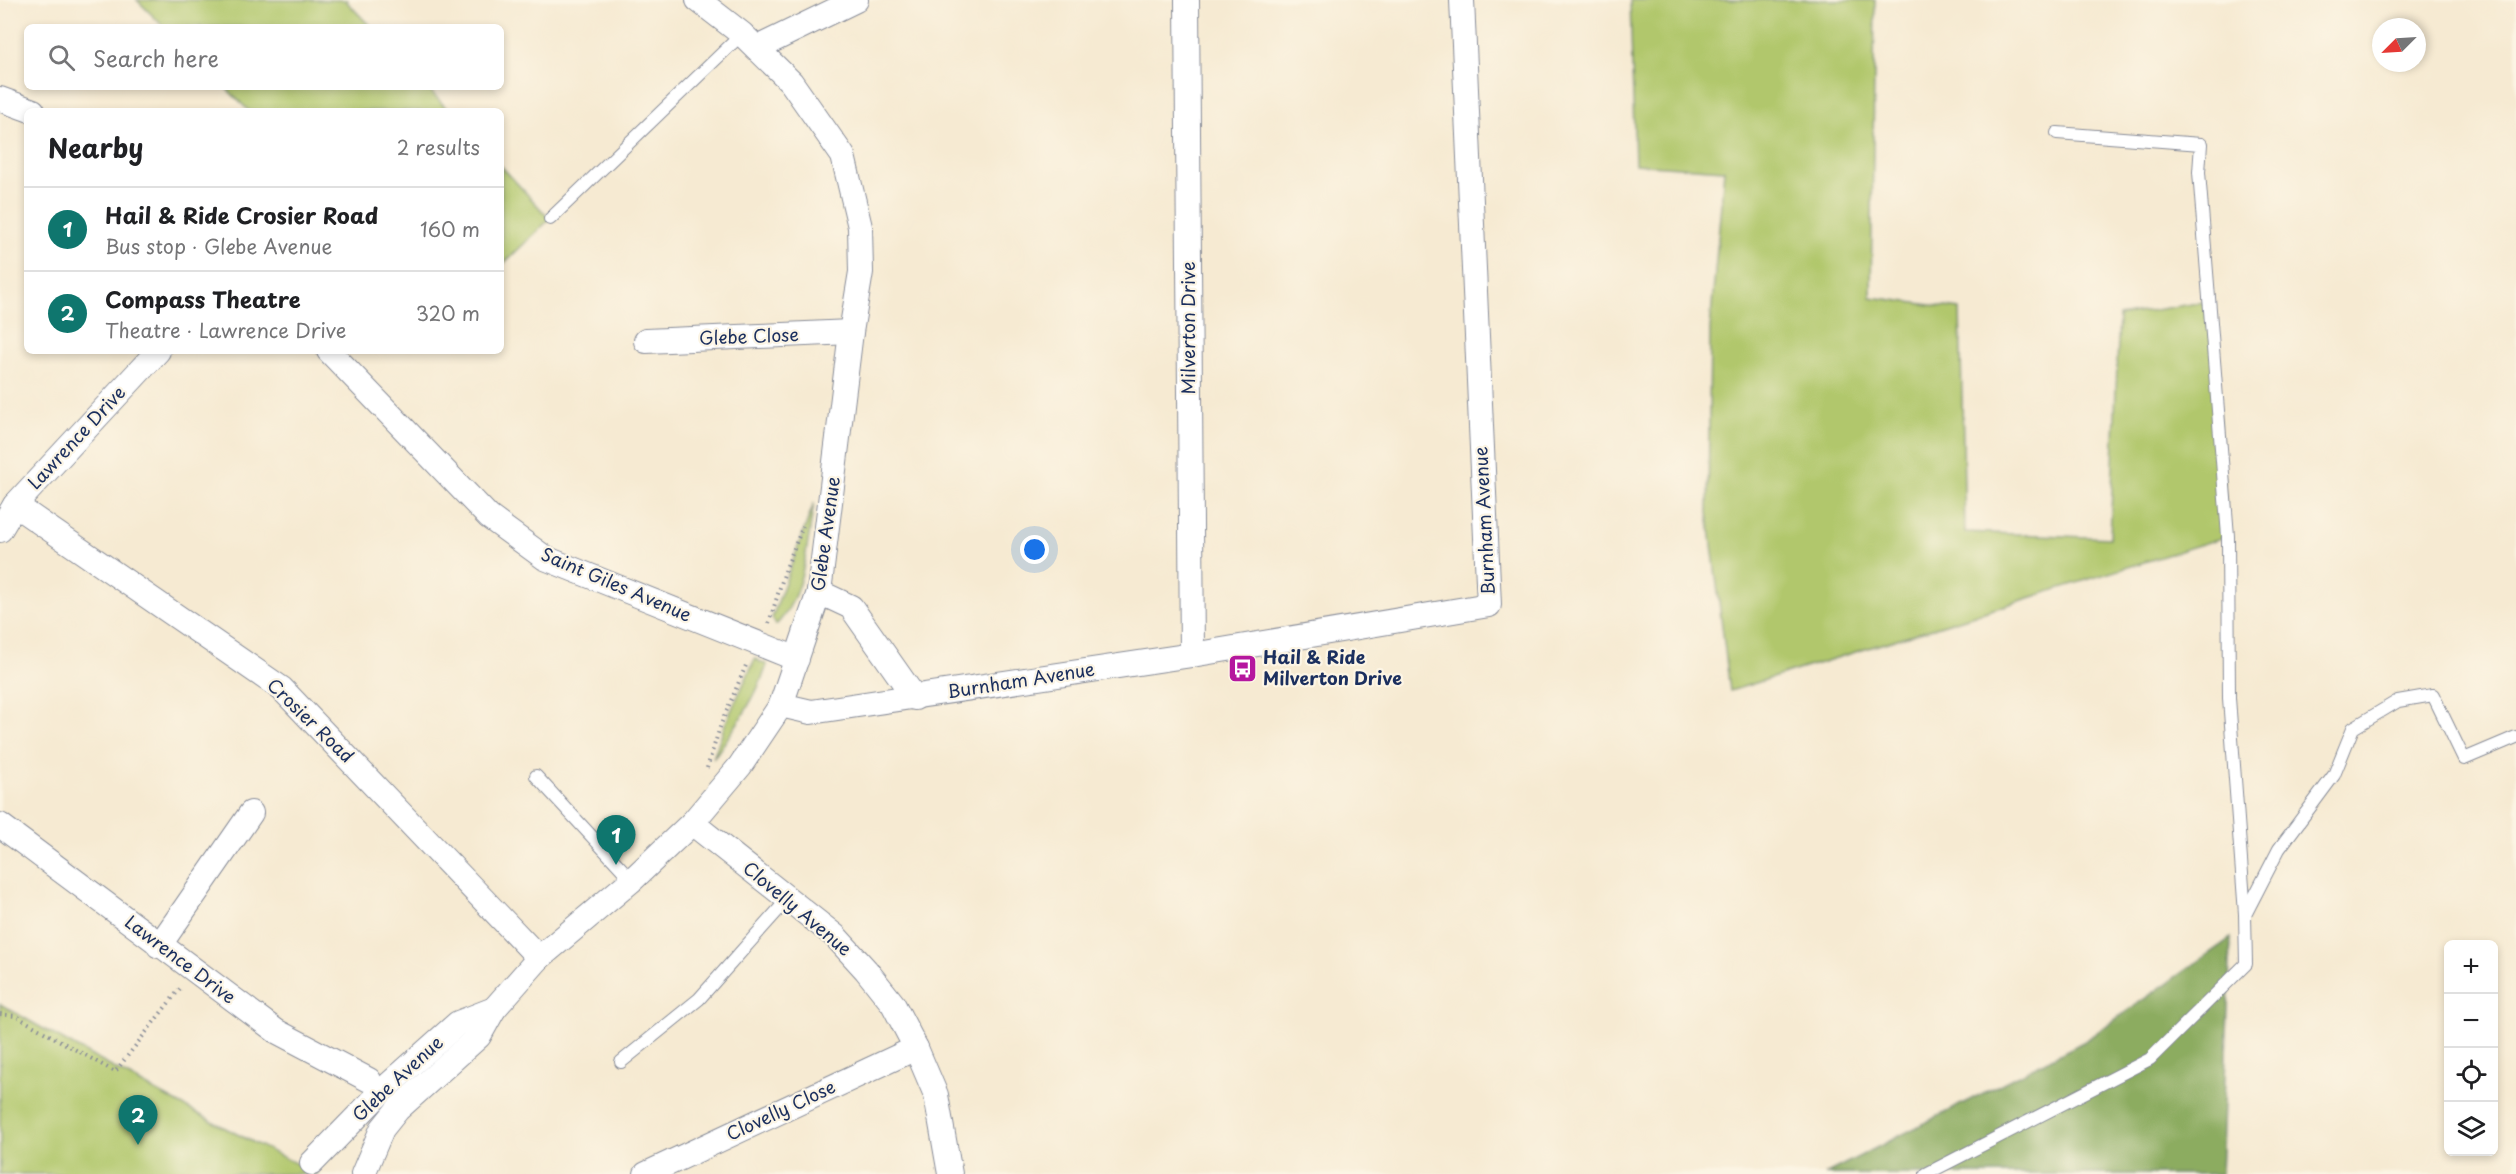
<!DOCTYPE html>
<html lang="en">
<head>
<meta charset="utf-8">
<style>
	:root { --surface:#fff; --page:#f2f2f2; --text:#202124; --muted:#757577; --line:#e0e0e0; --accent:#0f766e }
	body { margin:0; font-family:"Playpen Sans",sans-serif; background:var(--page); color:var(--text) }
	.controls { position:absolute; right:18px; bottom:18px; display:grid; overflow:hidden; border-radius:9px; box-shadow:0 3px 9px #0003 }
	.controls button { width:54px; height:54px; display:grid; place-items:center; padding:0; border:0; border-bottom:2px solid var(--line); background:var(--surface); color:var(--text); font:30px sans-serif }
	.compass { position:absolute; left:2372px; top:18px; width:54px; height:54px; border-radius:50%; background:var(--surface); box-shadow:0 3px 9px #0003; rotate:246deg }
	.you { position:absolute; left:1035px; top:550px; width:21px; height:21px; margin:-15px; border:4px solid #fff; border-radius:50%; background:#1a73e8; box-shadow:0 0 0 9px #1a73e833 }
	.badge { display:grid; place-items:center; width:39px; height:39px; border-radius:50%; background:var(--accent); color:#fff; font-size:20px; font-weight:700 }
	.pin { position:absolute; translate:-50% -50px; filter:drop-shadow(0 2px 3px #0008) }
	.pin::after { content:''; position:absolute; top:32px; width:21px; height:18px; background:inherit; clip-path:polygon(0 0,100% 0,50% 100%) }
	.list { margin:0; padding:0; list-style:none }
	h2 { display:flex; justify-content:space-between; align-items:center; height:78px; margin:0; padding:0 24px; font-size:26px }
	h2 small { font-size:20px; font-weight:400; color:var(--muted) }
	.list li { display:grid; grid-template-columns:39px 1fr auto; gap:18px; align-items:center; box-sizing:border-box; height:84px; padding:0 24px; border-top:2px solid var(--line) }
	.list b { display:block; font-size:22px; white-space:nowrap }
	.list p { margin:0; font-size:20px; white-space:nowrap; color:var(--muted) }
	.list em { font-size:20px; font-style:normal; color:var(--muted) }
	.icon { flex:none; width:33px; height:33px; fill:none; stroke:currentColor; stroke-width:2; stroke-linecap:round; stroke-linejoin:round }
	.map { position:relative; flex:none; width:2516px; height:1174px; overflow:hidden }
	.search { position:absolute; background:var(--surface); box-shadow:0 3px 9px #0003; left:24px; top:24px; width:480px; height:66px; display:flex; align-items:center; gap:15px; box-sizing:border-box; padding:0 21px; border-radius:9px; color:var(--muted); font-size:22px }
	.panel { position:absolute; background:var(--surface); box-shadow:0 3px 9px #0003; left:24px; top:108px; width:480px; height:246px; border-radius:9px }
	.map>svg:first-child { display:block }
</style>
</head>
<body>
<div class="map">
<svg width="2516" height="1174" viewBox="0 0 2516 1174">
	<rect width="100%" height="100%" fill="#fcf5e5"/>
	<filter id="ink" filterUnits="userSpaceOnUse"><feTurbulence type="fractalNoise" baseFrequency=".0167" numOctaves="2"/><feDisplacementMap in="SourceGraphic" scale="12" xChannelSelector="R" yChannelSelector="G"/><feConvolveMatrix kernelMatrix="1 2 1 2 8 2 1 2 1" color-interpolation-filters="sRGB"/></filter>
	<filter id="wash" filterUnits="userSpaceOnUse"><feTurbulence type="fractalNoise" baseFrequency=".008" numOctaves="4" result="noise"/><feDisplacementMap in="SourceGraphic" scale="24" xChannelSelector="R" yChannelSelector="G"/><feGaussianBlur stdDeviation="1.35" result="paint"/><feColorMatrix in="noise" values="0 0 0 0 0 0 0 0 0 0 0 0 0 0 0 0 0 1.4 0 .05"/><feComposite in="paint" operator="in"/></filter>
	<g filter="url(#wash)">
		<rect width="100%" height="100%" fill="#f6ead2"/>
		<!-- green -->
		<g fill="#b1c76c" stroke="#667b65" stroke-width="1.5">
			<path d="M137,0h211l-1,2 24,25h-207z"/>
			<path d="M1630,0h245l-4,297 89,12 5,223 145,6 9,-222 90,-15 19,235 -498,155 -22,-179 2,-184 14,-158 -89,-6z"/>
			<path d="M225,87h202l22,24h-200z"/>
			<path d="M501,166l49,53 -49,47z"/>
			<path d="M814,503c-7,39 -9,93 -38,122l-4,-7z"/>
			<path d="M755,659l12,6c-11,34 -33,64 -54,94l12,-35z"/>
			<path d="M0,1004c104,60 210,119 318,170h-318z"/>
		</g>
		<!-- forest -->
		<path fill="#8cac60" stroke="#546e5f" stroke-width="1.5" d="M2231,938l-10,236h-396l258,-132z"/>
	</g>
	<g filter="url(#ink)">
		<g fill="none" stroke-linecap="round" stroke-linejoin="round">
			<defs>
				<g id="service">
					<path d="M550,219l192,-185"/>
					<path d="M536,776l96,104"/>
					<path d="M2246,913l33,-64 55,-74 19,-47 45,-27 35,-6 31,64 52,-22"/>
					<path d="M621,1062l78,-63 89,-100"/>
					<path d="M1926,1174l224,-115 96,-95 -1,-50 -16,-216 -1,-162 -29,-364 2,-28 -144,-11"/>
				</g>
				<g id="minor">
					<path d="M1187,0l5,655"/>
					<path d="M757,48l99,-48"/>
					<path d="M0,99l33,12"/>
					<path d="M646,341l205,-9"/>
					<path d="M329,351l160,166 56,41 252,101"/>
					<path d="M15,505l267,184 257,269"/>
					<path d="M0,530l15,-25 143,-154"/>
					<path d="M819,592l32,15 64,91"/>
					<path d="M781,705l30,7 381,-57 297,-50 -27,-605"/>
					<path d="M692,823l143,113 31,34 27,34 23,44 20,47 14,79"/>
					<path d="M0,825l276,206 93,49"/>
					<path d="M159,946l92,-133"/>
					<path d="M312,1163l72,-74 74,-66 36,-14"/>
					<path d="M363,1174l19,-45 16,-20 81,-73 15,-27 45,-51 93,-78 60,-57 48,-57 41,-61 38,-113 32,-260 10,-60 -1,-45 -17,-71 -52,-74 -49,-48 -44,-34"/>
					<path d="M646,1174l270,-126"/>
				</g>
			</defs>
			<!-- service casing -->
			<use href="#service" stroke="#888c98" stroke-width="14"/>
			<!-- minor casing -->
			<use href="#minor" stroke="#888c98" stroke-width="26"/>
			<!-- path -->
			<g stroke="#888c98" stroke-width="4" stroke-dasharray="1.5 4.5" stroke-linecap="butt">
				<path d="M769,623l17,-55 17,-42"/>
				<path d="M707,768l14,-44 26,-61"/>
				<path d="M0,1014l16,2 99,56 67,-86"/>
			</g>
			<!-- service -->
			<use href="#service" stroke="#fff" stroke-width="12"/>
			<!-- minor -->
			<use href="#minor" stroke="#fff" stroke-width="24"/>
		</g>
	</g>
	<!-- icons -->
	<defs>
		<symbol id="bus-square" viewBox="-11 -11 22 22"><rect x="-9" y="-9" width="18" height="18" rx="4" fill="#b5179e" stroke="#fcf5e5"/><path d="M-5-6H5V4H4V6H2V4H-2V6H-4V4H-5ZM-3.5-4V0h7V-4ZM-3.5 1.2v1.5H-2V1.2ZM2 1.2v1.5H3.5V1.2Z" fill="#fff"/></symbol>
	</defs>
	<g fill-rule="evenodd">
		<use href="#bus-square" x="1226" y="652" width="33" height="33"/>
	</g>
	<g text-anchor="middle" stroke-width="4.5" stroke-linejoin="round" paint-order="stroke">
		<!-- street labels -->
		<g font-size="18" fill="#1b2f5e" stroke="#fcf5e5">
			<text transform="translate(1189 328) rotate(-90)" y="6">Milverton Drive</text>
			<text transform="translate(749 337) rotate(-2)" y="6">Glebe Close</text>
			<text transform="translate(77 438) rotate(-47)" y="6">Lawrence Drive</text>
			<text transform="translate(1485 521) rotate(-93)" y="6">Burnham Avenue</text>
			<text transform="translate(826 534) rotate(-82)" y="6">Glebe Avenue</text>
			<text transform="translate(616 585) rotate(23)" y="6">Saint Giles Avenue</text>
			<text transform="translate(1021 681) rotate(-9)" y="6">Burnham Avenue</text>
			<text transform="translate(310 721) rotate(44)" y="6">Crosier Road</text>
			<text transform="translate(797 909) rotate(40)" y="6">Clovelly Avenue</text>
			<text transform="translate(180 960) rotate(37)" y="6">Lawrence Drive</text>
			<text transform="translate(398 1079) rotate(-43)" y="6">Glebe Avenue</text>
			<text transform="translate(781 1111) rotate(-25)" y="6">Clovelly Close</text>
		</g>
		<!-- poi labels -->
		<g font-size="18" font-weight="bold" fill="#1b2f5e" stroke="#fcf5e5" text-anchor="start">
			<text x="1263" y="664">Hail &amp; Ride<tspan x="1263" dy="21">Milverton Drive</tspan></text>
		</g>
	</g>
</svg>
<div class="controls">
<button>+</button>
<button>−</button>
<button><svg class="icon" aria-label="locate" viewBox="0 0 24 24"><circle cx="12" cy="12" r="6"/><path d="M12 2v4M12 18v4M2 12h4M18 12h4"/></svg></button>
<button><svg class="icon" aria-label="layers" viewBox="0 0 24 24"><path d="M12 4l9 5-9 5-9-5zM3 14l9 5 9-5"/></svg></button>
</div>
<svg class="compass" viewBox="-18 -18 36 36"><path d="M0-13l5 13h-10z" fill="#e53935"/><path d="M0 13l5-13h-10z" fill="#757577"/></svg>
<div class="you"></div>
<div class="pin badge" style="left:616px;top:865px">1</div>
<div class="pin badge" style="left:138px;top:1145px">2</div>
<div class="search"><svg class="icon" aria-label="search" viewBox="0 0 24 24"><circle cx="10" cy="10" r="6"/><path d="M15 15l6 6"/></svg>Search here</div>
<section class="panel">
<h2>Nearby<small>2 results</small></h2>
<ul class="list">
<li><span class="badge">1</span><div><b>Hail &amp; Ride Crosier Road</b><p>Bus stop · Glebe Avenue</p></div><em>160 m</em></li>
<li><span class="badge">2</span><div><b>Compass Theatre</b><p>Theatre · Lawrence Drive</p></div><em>320 m</em></li>
</ul>
</section>
</div>
</body>
</html>
